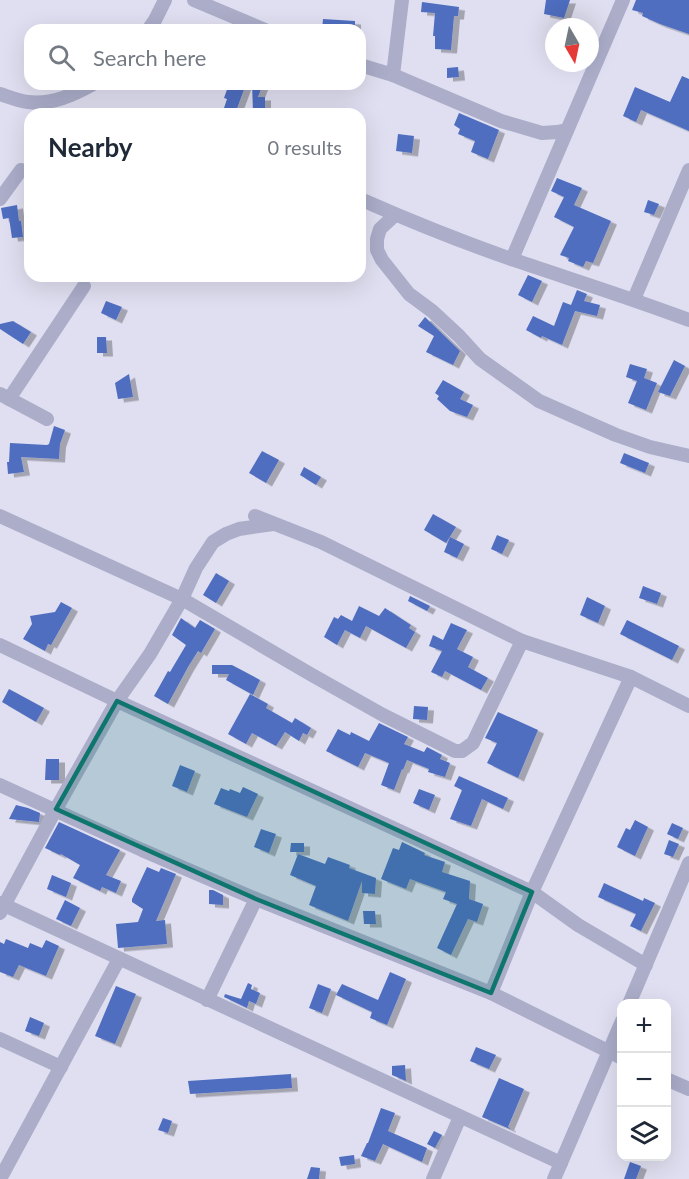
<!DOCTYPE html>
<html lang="en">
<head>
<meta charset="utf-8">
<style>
	:root { --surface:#fff; --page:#f6f6f7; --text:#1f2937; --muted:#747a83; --line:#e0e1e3 }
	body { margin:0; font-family:Lato,sans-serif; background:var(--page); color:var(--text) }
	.controls { position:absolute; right:18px; bottom:18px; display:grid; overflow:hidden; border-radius:12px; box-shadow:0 6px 24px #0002 }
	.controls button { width:54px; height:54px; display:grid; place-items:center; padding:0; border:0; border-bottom:2px solid var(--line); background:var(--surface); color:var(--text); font:30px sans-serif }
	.compass { position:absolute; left:545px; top:18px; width:54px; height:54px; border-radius:50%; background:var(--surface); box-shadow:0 6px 24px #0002; rotate:171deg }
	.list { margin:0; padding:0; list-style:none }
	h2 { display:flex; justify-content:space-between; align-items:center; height:78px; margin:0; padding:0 24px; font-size:26px }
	h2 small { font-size:20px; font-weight:400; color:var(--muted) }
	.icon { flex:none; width:33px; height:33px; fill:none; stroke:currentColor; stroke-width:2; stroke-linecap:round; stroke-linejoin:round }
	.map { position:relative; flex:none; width:689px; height:1179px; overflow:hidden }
	.search { position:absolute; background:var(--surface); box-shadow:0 6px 24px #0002; left:24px; top:24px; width:342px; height:66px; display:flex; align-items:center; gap:15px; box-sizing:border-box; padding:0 21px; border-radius:18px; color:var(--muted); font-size:22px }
	.panel { position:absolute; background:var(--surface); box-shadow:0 6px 24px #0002; left:24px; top:108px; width:342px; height:174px; border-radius:18px }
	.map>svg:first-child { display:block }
</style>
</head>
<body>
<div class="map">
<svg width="689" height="1179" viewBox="0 0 689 1179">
	<defs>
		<filter id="shadow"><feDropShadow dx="6" dy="3.5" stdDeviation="0" flood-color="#0004"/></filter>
	</defs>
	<rect width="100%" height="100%" fill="#dfdff1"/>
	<!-- building -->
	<g fill="#4f6ec0" filter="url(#shadow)">
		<path d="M546,0h24l-6,18 -20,-4z"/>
		<path d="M636,0h53v34l-29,-10 -18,-8 1,-3 -11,-3z"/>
		<path d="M422,2l37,5 -1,9h-4l-3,34 -16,-1v-13h-2l2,-23 -14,-1z"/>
		<path d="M323,19l32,2v9h-33z"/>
		<path d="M458,67l1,10 -12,1v-10z"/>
		<path d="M682,76l7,3v52l-48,-21 -5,12 -13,-6 12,-29 35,15z"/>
		<path d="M229,84h17l-11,30h-13l5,-15 -3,-1z"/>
		<path d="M252,84h11l-5,13h7v14l-12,1z"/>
		<path d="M459,113l40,17 -11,29 -17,-7 4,-11 -17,-7 2,-5 -6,-4z"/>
		<path d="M398,134l16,2 -2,17 -16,-2z"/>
		<path d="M557,178l25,10 -8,17 37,16 -18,42 -7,-2 -3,6 -15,-6 1,-3 -9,-3 14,-28 -20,-10 10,-20 -13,-6z"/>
		<path d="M648,200l11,4 -5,11 -10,-3z"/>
		<path d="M17,205l2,16h2l2,16 -11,1 -3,-20 -6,1 -2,-11z"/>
		<path d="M528,275l14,6 -10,21 -14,-7z"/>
		<path d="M577,290l10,4 -3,7 16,4 -3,11 -22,-5 -13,34 -20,-9 -1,2 -15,-8 7,-14 21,10 9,-24 8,3z"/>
		<path d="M106,301l16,6 -6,13 -15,-7z"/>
		<path d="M425,317l35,34 -7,14 -27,-13 8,-16 -16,-10z"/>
		<path d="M13,321l18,11 -8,12 -23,-15v-5z"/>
		<path d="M97,337h9l1,16h-10z"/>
		<path d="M674,360l11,6 -15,30 -12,-4z"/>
		<path d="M630,364l17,5 -3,9 13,5 -11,27 -18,-7 9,-22 -11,-4z"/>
		<path d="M129,374l4,23 -15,2 -3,-16z"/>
		<path d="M443,380l21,12 -4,7 13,6 -6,12 -17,-6 -13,-12 2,-3 -4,-3z"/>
		<path d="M54,426l11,4 -5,14 -1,15 -38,-2 3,15 -16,2 -1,-12h2l1,-19 37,2 2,-1z"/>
		<path d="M262,451l17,9 -13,23 -17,-10z"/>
		<path d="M624,453l25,10 -4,10 -25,-10z"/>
		<path d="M304,467l17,10 -5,8 -16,-10z"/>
		<path d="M433,514l23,13 -10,16 -22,-13z"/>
		<path d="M497,535l12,5 -7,14 -11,-5z"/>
		<path d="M450,537l14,7 -7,14 -13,-6z"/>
		<path d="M216,573l13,8 -13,22 -13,-8z"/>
		<path d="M643,586l18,7 -4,11 -18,-6z"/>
		<path d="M410,596l20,10 -3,5 -19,-10z"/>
		<path d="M587,597l18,9 -7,17 -18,-8z"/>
		<path d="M61,602l11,6 -21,37 -3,-1 -3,7 -22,-12 9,-15 -2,-8 25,-4z"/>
		<path d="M359,606l20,10 6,-8 26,17 -2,3 6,4 -9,16 -40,-22 -6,12 -15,-8 -8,15 -13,-8 10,-20 4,2 3,-4 11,6z"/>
		<path d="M181,618l14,10 5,-8 15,9 -14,24 -3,-2 -10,16 -20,37 -14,-8 14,-25 2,1 16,-27 -14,-10z"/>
		<path d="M627,620l52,26 -7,14 -52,-26z"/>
		<path d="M451,623l16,7 -10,19 16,8 -5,10 20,11 -7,12 -36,-19 -3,6 -11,-5 11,-21 -13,-5 4,-11 10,5z"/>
		<path d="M212,665h20l28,15 -7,15 -27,-15 3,-6h-17z"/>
		<path d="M9,689l35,19 -8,14 -34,-20z"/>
		<path d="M250,694l18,10 -2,4 26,15 3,-5 16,10 -4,7 -4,-2 -4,8 -14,-9 -9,14 -24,-13 -6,11 -18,-10z"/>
		<path d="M414,706l14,1 -1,13 -14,-1z"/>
		<path d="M498,712l40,18 -20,48 -31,-15 10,-20 -12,-5z"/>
		<path d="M379,723l29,14 -4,7 20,8 3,-5 15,8 -2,4 10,4 -5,14 -17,-5 1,-3 -22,-9 -4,10 -1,-1 -8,21 -13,-5 8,-22 -24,-10 -7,14 -32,-16 12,-22 12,6 1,-3 18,9z"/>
		<path d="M46,759h13v21h-14z"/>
		<path d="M180,765l15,6 -8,21 -15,-6z"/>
		<path d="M459,776l49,22 -5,11 -21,-10 -11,27 -21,-7 12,-29 -8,-4z"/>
		<path d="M243,787l15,7 -11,23 -33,-13 7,-16 8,3 1,-2 10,4z"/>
		<path d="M419,789l16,6 -6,15 -16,-7z"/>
		<path d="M16,805l12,3 12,5 -1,9 -30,-3z"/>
		<path d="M635,820l13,7 -13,29 -18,-9 9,-19 4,2z"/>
		<path d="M59,822l61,28 -14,25 15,6 -5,12 -14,-6 -2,4 -27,-13 7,-13 -19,-11 -1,1 -15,-7z"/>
		<path d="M672,823l11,5 -5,11 -11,-5z"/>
		<path d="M261,829l15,5 -7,19 -15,-6z"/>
		<path d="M669,840l10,4 -6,13 -9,-3z"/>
		<path d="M402,842l23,11 -1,2 21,7 -3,10 28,9 -1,18 14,5 -6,18 -9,-3 -17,36 -14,-7 20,-44 -14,-5 3,-7 -36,-13 -4,10 -25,-10 12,-31 6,2z"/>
		<path d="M291,843h13v9h-14z"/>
		<path d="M298,854l27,10 3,-7 22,8 -1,3 27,10 -1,16 -13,-1v-12l-14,40 -39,-16 7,-19 -26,-11z"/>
		<path d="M147,867l12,5 2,-4 15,6 -20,47 9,-1 2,24 -49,4 -2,-24 22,-2 5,-13 -11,-7v-3z"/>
		<path d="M52,875l19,8 -5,14 -19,-8z"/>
		<path d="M604,883l39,18 1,-3 11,5 -14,28 -11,-5 6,-12 -38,-17z"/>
		<path d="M209,890h4l10,5v10l-14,-1z"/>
		<path d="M65,900l15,8 -9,18 -15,-7z"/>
		<path d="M363,911h12l1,13h-12z"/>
		<path d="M6,939l22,9 2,-5 12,5 4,-8 13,6 -13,30 -27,-11 -6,12 -13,-5v-30l4,2z"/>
		<path d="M390,972l16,7 -19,46 -17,-7 2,-6 -36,-17 6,-11 36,16z"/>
		<path d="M248,983l4,2 -1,4 9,4 -4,11 -7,-3 -2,7 -23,-11 1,-3 16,5z"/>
		<path d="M318,984l13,5 -9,24 -13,-5z"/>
		<path d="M116,986l20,8 -21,50 -20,-8z"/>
		<path d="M30,1017l14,6 -5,13 -14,-5z"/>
		<path d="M476,1047l20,8 -7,14 -19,-8z"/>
		<path d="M405,1065l1,16 -14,-6v-9z"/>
		<path d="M291,1074l1,14 -102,6 -2,-13z"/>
		<path d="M499,1078l25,11 -16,38 2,1v1l-28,-12z"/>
		<path d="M381,1108l14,5 -7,18 39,17 -5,14 -39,-18 -8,17 -14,-5 6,-13h1z"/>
		<path d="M163,1118l9,3 -4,12 -10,-3z"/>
		<path d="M434,1131l8,4 -7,13 -8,-4z"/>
		<path d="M354,1155l1,9 -14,2 -2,-9z"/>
		<path d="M630,1162l11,4 -5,13h-12z"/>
		<path d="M311,1167l9,1 -1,11h-12z"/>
	</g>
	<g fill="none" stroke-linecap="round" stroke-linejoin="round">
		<!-- minor -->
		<g stroke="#abadc9" stroke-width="14">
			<path d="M194,0l71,30"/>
			<path d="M148,30l7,-10 10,-20"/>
			<path d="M360,65l33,10 108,46 41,12 15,-1 10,-2"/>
			<path d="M393,75l9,-75"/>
			<path d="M0,94c9,3 19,7 28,8 24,3 45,-7 65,-18"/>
			<path d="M0,199l21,-29"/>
			<path d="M360,199c50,22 102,43 154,61 59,20 117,38 175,60"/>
			<path d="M395,215l-15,14 -3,10v11l5,10 27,34 23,17 27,25 21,23 59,42 77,34 34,12 39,9"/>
			<path d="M512,259l111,-259"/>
			<path d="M634,299l55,-129"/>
			<path d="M0,394l47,25"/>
			<path d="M9,399l75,-113"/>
			<path d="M0,516l182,83 130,76 71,40 72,36h7l11,-8 49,-102"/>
			<path d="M255,516l66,26 201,99 109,36 58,29"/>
			<path d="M0,645l117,56 415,191 46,33 68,40"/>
			<path d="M0,785l142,65 114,49 235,94 131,65"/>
			<path d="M0,903l561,260"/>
			<path d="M0,913l56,-104 61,-108 33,-47 32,-55 14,-31 17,-26 13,-8 13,-5 34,-5"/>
			<path d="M491,993l41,-101 99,-215"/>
			<path d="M207,1000l49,-101"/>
			<path d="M629,1004l60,-141"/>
			<path d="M0,1039l61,28"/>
			<path d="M666,1079l23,10"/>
			<path d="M0,1179l119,-220"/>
			<path d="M433,1179l27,-62"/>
			<path d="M554,1179l68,-158"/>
		</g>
	</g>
	<!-- marked area -->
	<path fill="#0f766e" fill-opacity="0.2" stroke="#0f766e" stroke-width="4.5" stroke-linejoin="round" d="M117,701l415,191 -41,101 -235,-94 -200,-90z"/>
</svg>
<div class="controls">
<button>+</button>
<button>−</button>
<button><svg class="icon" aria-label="layers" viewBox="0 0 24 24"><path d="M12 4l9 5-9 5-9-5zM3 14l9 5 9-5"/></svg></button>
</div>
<svg class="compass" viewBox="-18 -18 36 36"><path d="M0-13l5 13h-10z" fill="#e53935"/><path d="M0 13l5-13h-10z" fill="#747a83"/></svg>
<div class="search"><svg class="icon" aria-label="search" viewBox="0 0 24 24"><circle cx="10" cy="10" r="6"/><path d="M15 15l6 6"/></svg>Search here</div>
<section class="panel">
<h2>Nearby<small>0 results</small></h2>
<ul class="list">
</ul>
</section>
</div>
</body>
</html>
